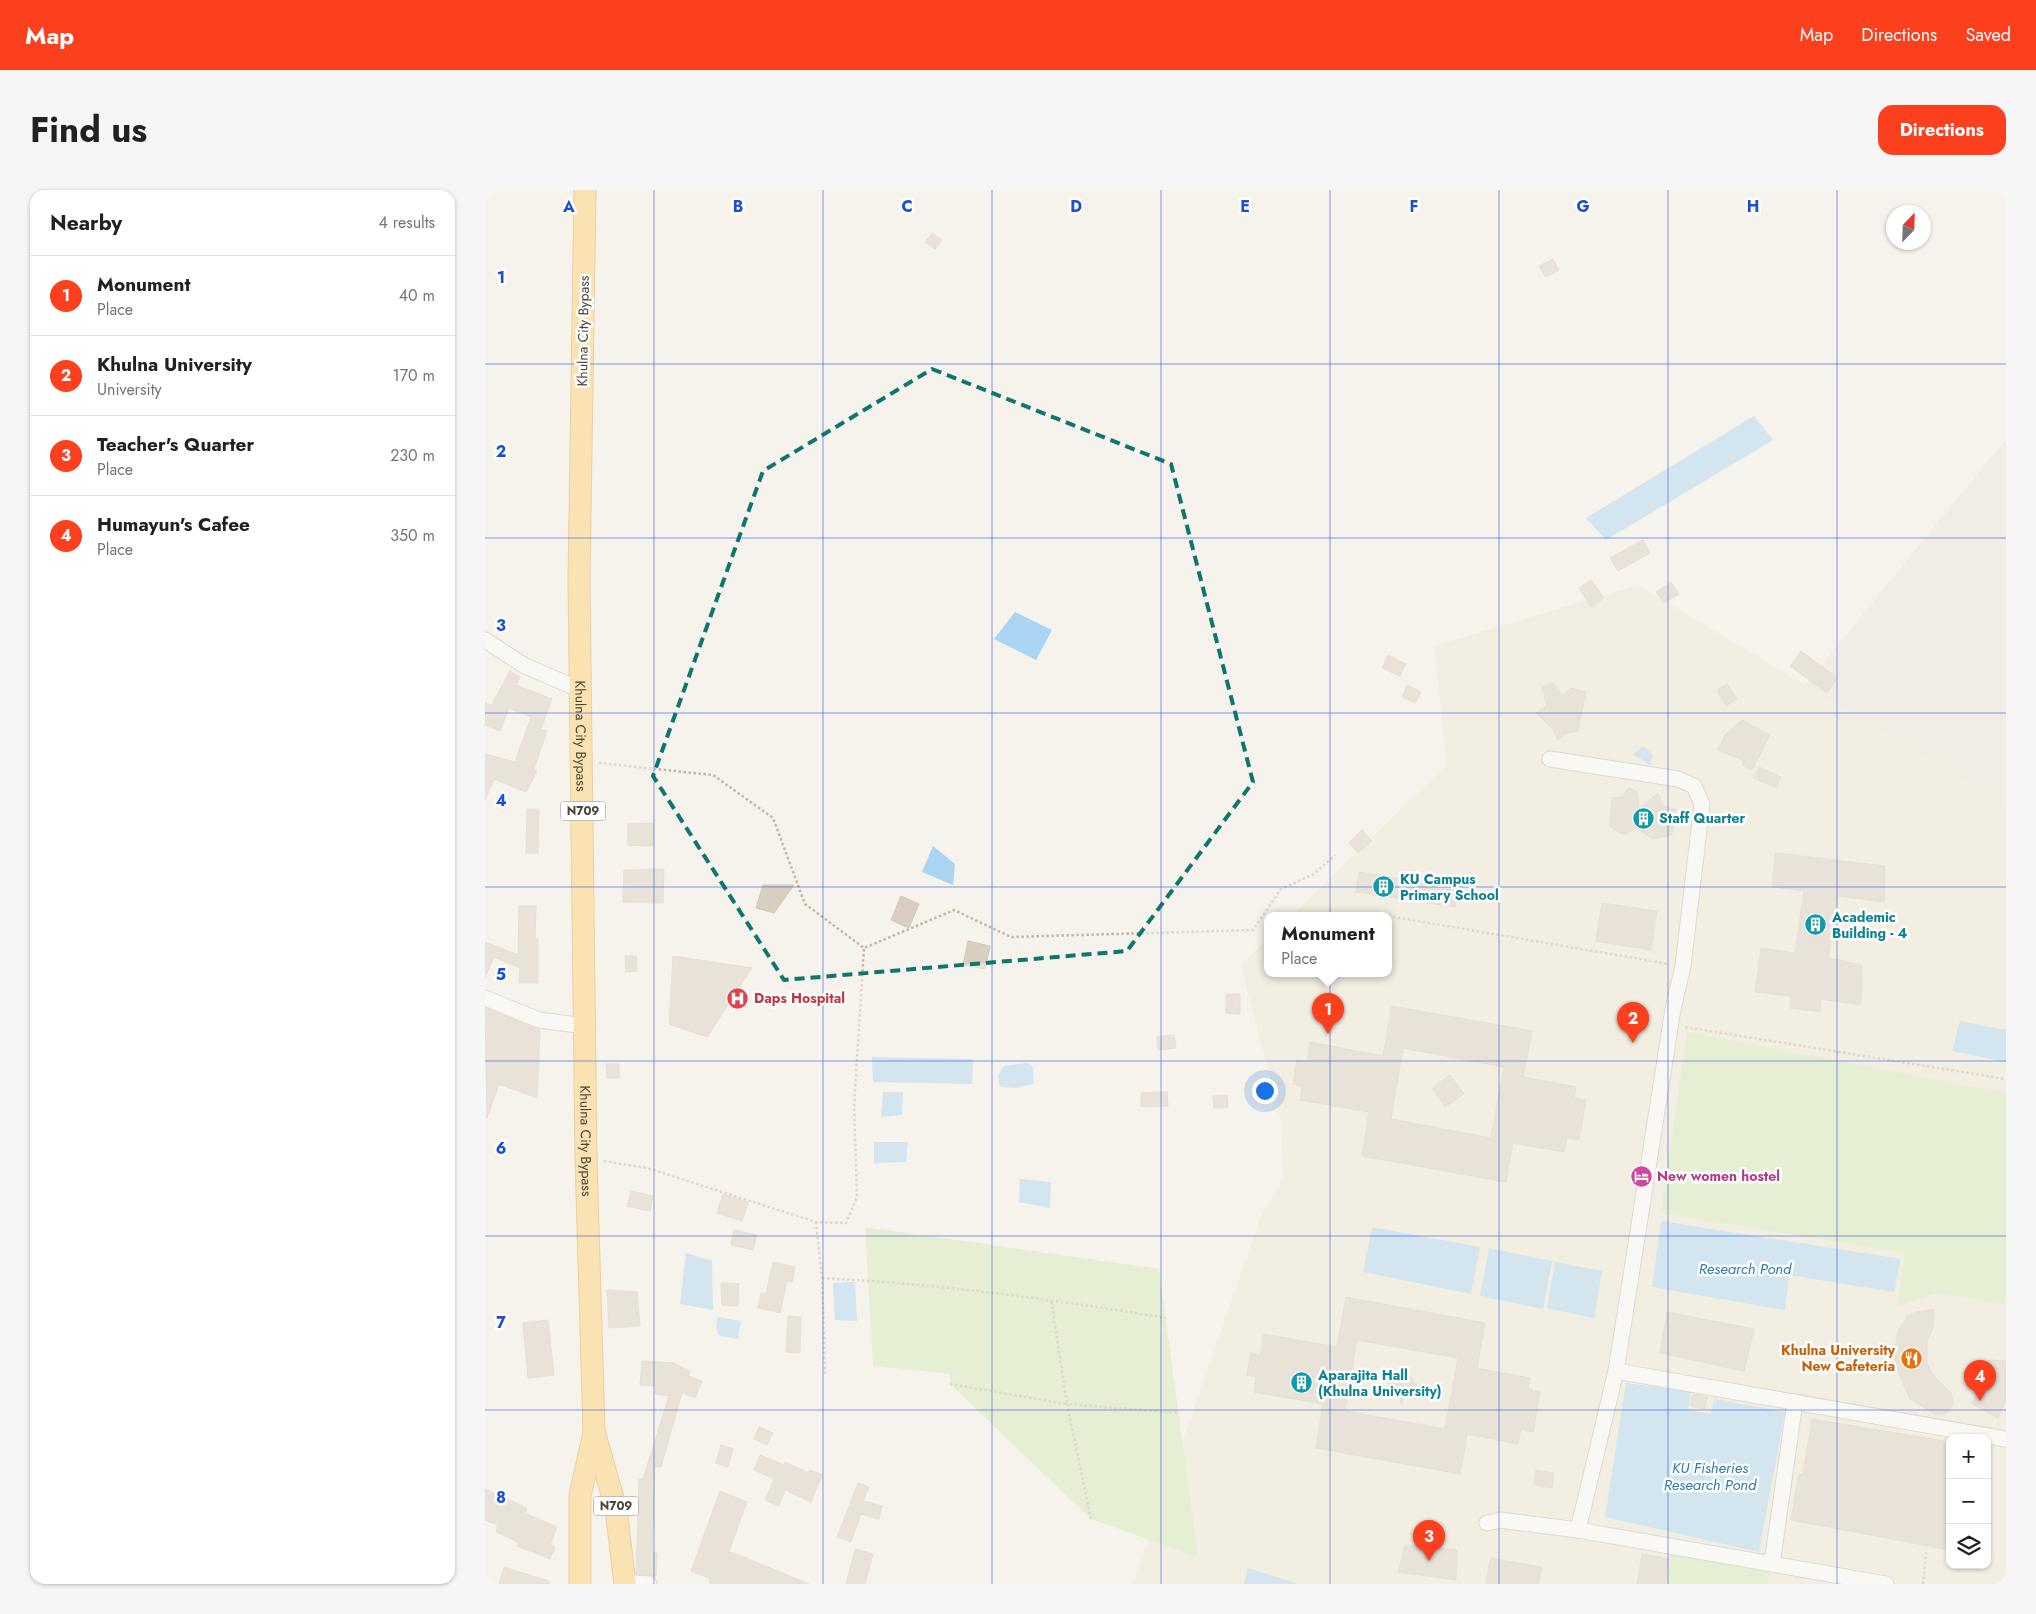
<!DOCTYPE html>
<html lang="en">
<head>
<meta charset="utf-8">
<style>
	:root { --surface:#fff; --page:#f6f6f6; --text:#202124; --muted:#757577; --line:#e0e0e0; --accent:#fc3f1d }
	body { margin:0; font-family:Jost,sans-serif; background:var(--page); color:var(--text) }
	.controls { position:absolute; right:15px; bottom:15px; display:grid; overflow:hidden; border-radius:10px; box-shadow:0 1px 4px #0004 }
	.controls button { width:45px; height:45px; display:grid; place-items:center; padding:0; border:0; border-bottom:1px solid var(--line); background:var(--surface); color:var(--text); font:25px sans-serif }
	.compass { position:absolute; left:1401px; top:15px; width:45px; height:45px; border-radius:50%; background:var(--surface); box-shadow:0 1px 4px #0004; rotate:23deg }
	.you { position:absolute; left:779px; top:900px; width:18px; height:18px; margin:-12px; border:4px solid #fff; border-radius:50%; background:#1a73e8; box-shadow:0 0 0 8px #1a73e833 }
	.badge { display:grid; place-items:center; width:32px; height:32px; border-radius:50%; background:var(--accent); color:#fff; font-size:16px; font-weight:700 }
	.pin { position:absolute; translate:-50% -41px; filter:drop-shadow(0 1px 2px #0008) }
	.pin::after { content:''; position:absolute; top:26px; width:18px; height:15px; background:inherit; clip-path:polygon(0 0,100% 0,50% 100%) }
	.popup { position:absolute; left:779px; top:722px; width:128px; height:65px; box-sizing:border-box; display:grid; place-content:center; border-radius:10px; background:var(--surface); filter:drop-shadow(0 1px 4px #0005); font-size:16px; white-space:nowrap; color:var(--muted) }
	.popup b { font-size:19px; color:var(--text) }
	.popup::after { content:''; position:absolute; left:50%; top:100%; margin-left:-10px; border:10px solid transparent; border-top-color:var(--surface) }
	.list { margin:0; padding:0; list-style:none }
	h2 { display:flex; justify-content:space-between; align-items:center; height:65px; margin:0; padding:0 20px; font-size:21px }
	h2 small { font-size:16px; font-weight:400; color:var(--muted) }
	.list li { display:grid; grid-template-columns:32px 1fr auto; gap:15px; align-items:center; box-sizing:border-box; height:80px; padding:0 20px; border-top:1px solid var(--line) }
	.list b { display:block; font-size:19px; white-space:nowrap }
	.list p { margin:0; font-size:16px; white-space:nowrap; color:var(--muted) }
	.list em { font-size:16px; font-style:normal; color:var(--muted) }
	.icon { flex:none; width:28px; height:28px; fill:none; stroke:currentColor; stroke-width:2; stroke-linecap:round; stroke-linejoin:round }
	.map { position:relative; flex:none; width:1521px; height:1394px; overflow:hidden; border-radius:15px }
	header { display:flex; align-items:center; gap:30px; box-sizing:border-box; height:70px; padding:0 25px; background:var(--accent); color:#fff }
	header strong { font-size:24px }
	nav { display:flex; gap:28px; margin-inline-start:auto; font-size:18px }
	.intro { display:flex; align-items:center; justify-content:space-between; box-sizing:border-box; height:120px; padding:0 30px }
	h1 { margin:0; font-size:35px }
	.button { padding:12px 22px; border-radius:15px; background:var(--accent); color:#fff; font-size:18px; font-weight:700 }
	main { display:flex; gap:30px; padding:0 30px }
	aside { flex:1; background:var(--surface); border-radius:15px; box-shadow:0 1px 4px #0004 }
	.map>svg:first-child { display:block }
</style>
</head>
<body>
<header>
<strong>Map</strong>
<nav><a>Map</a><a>Directions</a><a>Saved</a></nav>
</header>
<div class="intro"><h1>Find us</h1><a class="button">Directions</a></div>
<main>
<aside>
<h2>Nearby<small>4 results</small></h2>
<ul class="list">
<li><span class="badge">1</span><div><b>Monument</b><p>Place</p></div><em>40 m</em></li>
<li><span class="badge">2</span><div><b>Khulna University</b><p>University</p></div><em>170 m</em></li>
<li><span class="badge">3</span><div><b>Teacher's Quarter</b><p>Place</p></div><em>230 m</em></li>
<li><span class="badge">4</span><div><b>Humayun's Cafee</b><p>Place</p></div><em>350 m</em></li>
</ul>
</aside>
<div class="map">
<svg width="1521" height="1394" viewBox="0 0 1521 1394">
	<rect width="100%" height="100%" fill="#f6f3ec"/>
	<!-- residential -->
	<path fill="#eae5da" d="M1521,249v446l-280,-103z"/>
	<!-- education -->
	<path fill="#efe8d6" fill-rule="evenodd" d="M1153,395l368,220v779h-873l128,-368 22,-37 -2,-58 -40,-156 27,-26v34h120v-58h-96l155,-150 -13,-119zM1465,1248h37v127h-37z"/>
	<!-- green -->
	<g fill="#d2eab5">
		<path d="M1202,842l319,61v211l-69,-11 -40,14 8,-54 -244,-40z"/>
		<path d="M380,1037l294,42 39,288 -107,-38 -141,-135v-10l-77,-8z"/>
		<path d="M1187,1361l99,19 -4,14h-100z"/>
	</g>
	<!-- water -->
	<g fill="#a9d4f2">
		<path d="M1269,226l19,24 -167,100 -20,-22z"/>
		<path d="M530,422l37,18 -16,30 -42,-21z"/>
		<path d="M1159,556l9,9 -3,10 -17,-11z"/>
		<path d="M448,656l22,18 -2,21 -31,-13z"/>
		<path d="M1475,831l46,9v32l-54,-11z"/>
		<path d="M387,867l101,2 -1,25 -99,-2z"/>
		<path d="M542,873l6,4 1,17 -19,4 -15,-1 -2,-11 5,-10z"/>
		<path d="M398,902h20l-1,23 -21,2z"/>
		<path d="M389,952h34l-2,20 -32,1z"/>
		<path d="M535,989l31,3 -1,26 -31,-6z"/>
		<path d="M1176,1031l240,38 -7,33 -105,-17 -4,35 -133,-23z"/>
		<path d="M887,1037l108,20 -9,47 -108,-22z"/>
		<path d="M1004,1058l63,13 -9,48 -63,-13z"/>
		<path d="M201,1063l26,8 1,49 -33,-6z"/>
		<path d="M1070,1072l47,9 -8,47 -47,-10z"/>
		<path d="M370,1092l2,39 -22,-1 -2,-37z"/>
		<path d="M233,1127l23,4 -3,18 -20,-4 -2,-9z"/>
		<path d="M1141,1193l65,9 -3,18 23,4 3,-15 71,13 -26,140 -154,-35z"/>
		<path d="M763,1378l50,16h-54z"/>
	</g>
	<!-- building -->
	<g fill="#d8cfc1" stroke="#d3c7b4" fill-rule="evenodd">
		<path d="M447,43l10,7 -7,9 -10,-7z"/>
		<path d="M1068,69l6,11 -13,7 -7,-11z"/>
		<path d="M1158,350l7,13 -32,18 -8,-13z"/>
		<path d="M1106,390l13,18 -13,9 -12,-19z"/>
		<path d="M1186,392l8,12 -15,9 -8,-11z"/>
		<path d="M1316,461l36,27 -10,15 -37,-27z"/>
		<path d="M903,465l18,9 -6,12 -18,-8z"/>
		<path d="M25,481l10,6 -4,8 36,14 -11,30 6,2 -13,38 3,2 -11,21 -32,-13 -9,21v-46l30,8 16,-45 -22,-9 -9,23 -15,-6v-23l6,4z"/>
		<path d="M1068,493l10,12 8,-7 15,4 -8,39 -11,2 -9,7 -5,-11 -17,-16 11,-7 -5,-19z"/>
		<path d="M1242,494l10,15 -11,7 -9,-16z"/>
		<path d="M922,495l14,7 -6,11 -13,-6z"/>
		<path d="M1257,530l28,15 -18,35 -10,-5 2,-4 -26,-11 7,-15z"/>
		<path d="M1274,577l22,10 -5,11 -22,-10z"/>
		<path d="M1143,598l9,3 2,18 19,-16 5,13 13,4 -4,25 -19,4 -17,-11 -12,7 -14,-8 2,-29 10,-1z"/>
		<path d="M42,619h12l-1,44h-12z"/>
		<path d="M169,633l-1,23 -25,-1v-21z"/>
		<path d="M877,640l10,11 -14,12 -9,-10z"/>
		<path d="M1290,663l110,13 -1,36 -46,-6 -10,62 34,7 -1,40 -40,-6 -1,13 -30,-4 1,-12 -36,-4 6,-44 34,5 9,-62 -32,-4z"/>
		<path d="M179,679l-1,34 -40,-1 1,-32z"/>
		<path d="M874,682l58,10v-2l41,6 -3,21 -99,-15z"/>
		<path d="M278,695h31l-20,28 -18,-5z"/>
		<path d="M416,706l18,8 -10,24 -18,-8z"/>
		<path d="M1117,713l55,8 -6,39 -55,-9z"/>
		<path d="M34,716h17l-1,33h3v44h-19l1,-15 -26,-11 -9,21v-36l33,13z"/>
		<path d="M483,751l22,5 -5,23 -22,-4z"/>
		<path d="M140,766h11l1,15 -11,1z"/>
		<path d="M188,766l79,12 -45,69 -38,-13z"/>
		<path d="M741,804h14v20l-14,-1z"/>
		<path d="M907,816l140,25 -9,46 53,10 -2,11 12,2 -7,40 -12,-2 -3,14 -51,-9 -7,39 -144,-26 7,-44 -69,-12 2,-14 -9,-2 4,-24 10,2 3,-20 73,14zM918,858l101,19 -13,71 -100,-19z"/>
		<path d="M0,818l55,22 -3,68 -38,-14 -12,34z"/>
		<path d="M689,845l2,13 -18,2 -1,-13z"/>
		<path d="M121,874h13v14h-12z"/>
		<path d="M965,885l14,19 -19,13 -13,-19z"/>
		<path d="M682,902l1,14 -27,1v-14z"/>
		<path d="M742,905l1,12 -14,1 -1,-12z"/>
		<path d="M146,1001l22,5 -3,15 -23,-5z"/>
		<path d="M238,1004l25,8 -6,19 -25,-8z"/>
		<path d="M249,1040l23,5 -4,15 -22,-5z"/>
		<path d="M288,1072l22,5 -3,15 -5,-1 -7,32 -22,-5 3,-15 5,1z"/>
		<path d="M236,1093l18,1 -1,22 -16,-1z"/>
		<path d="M122,1100l30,2 3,34 -31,2z"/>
		<path d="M861,1107l139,26 -8,45 53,10 -2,11 12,3 -7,40 -12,-3 -3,15 -51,-10 -7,40 -144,-26 7,-44 -69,-12 2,-15 -9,-2 4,-23 9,4 4,-22 73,13zM872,1150l101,18 -13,71 -100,-18z"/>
		<path d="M1449,1119l-1,19 -6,13v23l7,12 17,17 3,11 -7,9 -12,1 -25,-15 -14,-32 -1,-20 3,-16 9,-14 9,-5z"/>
		<path d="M1182,1122l87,17 -10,42 -84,-18z"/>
		<path d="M303,1126l13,1 -1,36 -14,-1z"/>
		<path d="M63,1130l6,55 -26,3 -5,-55z"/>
		<path d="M1508,1170l13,1v38l-8,19 -26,-14 7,-17 -6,-7 3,-12 6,-6z"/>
		<path d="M157,1171l32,2 16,8 -2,5 14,5 -7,17 -13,-5 -21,74h-6l-3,86h5l-1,23 -20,-2 3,-95h4l26,-83 -14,-2 1,-8 -16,-1z"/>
		<path d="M919,1177l17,25 -16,-3 -3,15 -16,-24z"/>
		<path d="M1208,1204l15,3 -4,12 -14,-3z"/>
		<path d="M1327,1229l138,23v108l-159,-30 8,-46 4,1z"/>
		<path d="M274,1237l14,6 -6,12 -13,-6z"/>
		<path d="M236,1255l12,4 -5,18 -12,-4z"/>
		<path d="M275,1265l24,10 1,-3 24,11 1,-3 12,5 -11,27 -26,-12 -6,16 -14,-6 9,-21 -20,-9z"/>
		<path d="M1051,1280l18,3 -2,15 -18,-3z"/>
		<path d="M373,1293l11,4 -6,14 19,5 -3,13 -18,-5 -10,28 -14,-5z"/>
		<path d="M0,1299l42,19 -2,5 32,14 -7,18 5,2 -5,12 -33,-13 1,-4 -22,-10 2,-7 -13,-5z"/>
		<path d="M235,1301l27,11 -18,49 80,33h-100l2,-5 -20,-8z"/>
		<path d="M920,1355l52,5 -1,30 -58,-8z"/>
		<path d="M370,1359l18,5 -8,30h-19z"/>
		<path d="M1157,1364l27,5 -4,25h-28z"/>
		<path d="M1005,1368l52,9 -3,17h-53z"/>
		<path d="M19,1377l45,14v3h-50z"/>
	</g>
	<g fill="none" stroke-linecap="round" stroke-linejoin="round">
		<defs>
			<g id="minor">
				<path d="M0,450l40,26 56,24"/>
				<path d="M1065,569l128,20 16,7 8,18 -19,162 -10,43 -57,362 -38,159"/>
				<path d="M0,808l54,22 46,6"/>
				<path d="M1131,1181l390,68"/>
				<path d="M1002,1333l13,-3 78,10 308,54"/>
				<path d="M1287,1374l23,-162"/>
				<path d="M140,1392l24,2"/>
			</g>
			<g id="highway">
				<path id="s1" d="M100,0l-6,389 7,579 8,273 22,78 9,75"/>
				<path d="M95,1394v-88l14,-63"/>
			</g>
		</defs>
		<!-- minor casing -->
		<use href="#minor" stroke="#c2bbae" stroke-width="17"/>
		<!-- highway casing -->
		<use href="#highway" stroke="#e0a43c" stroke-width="23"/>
		<!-- path -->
		<g stroke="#c4b79f" stroke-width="2.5" stroke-dasharray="2.5 2.5" stroke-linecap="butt">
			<path d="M114,573l114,12 60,43 32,86 59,44 90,-38 57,27 242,-7 28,-41 33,-15 21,-19"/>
			<path d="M897,725h3"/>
			<path d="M903,726l281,48"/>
			<path d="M1200,837l321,52"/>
			<path d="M119,971l43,7 169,54 30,1 11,-26 -3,-90 10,-159"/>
			<path d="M331,1032l6,56 3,96"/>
			<path d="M337,1088c115,6 230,21 344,40"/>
			<path d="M465,1194l117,20 -16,-105"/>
			<path d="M606,1329l-24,-115 112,9"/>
			<path d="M1438,1394l3,-32"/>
		</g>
		<!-- minor -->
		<use href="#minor" stroke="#fff" stroke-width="15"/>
		<!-- highway -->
		<use href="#highway" stroke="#ffcf6e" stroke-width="21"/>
	</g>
	<!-- marked area -->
	<path d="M0 0H1521V1394H0ZM447,179l239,95 82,318 -126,169 -343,29 -131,-204 110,-305z" fill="#f6f3ec" fill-opacity=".55" fill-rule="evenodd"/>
	<path fill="none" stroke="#0f766e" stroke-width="4" stroke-dasharray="10 6" stroke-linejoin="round" d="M447,179l239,95 82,318 -126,169 -343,29 -131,-204 110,-305z"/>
	<!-- grid -->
	<path fill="none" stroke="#1d4ed8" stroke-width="1" stroke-opacity="0.55" d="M169,0v1394M338,0v1394M507,0v1394M676,0v1394M845,0v1394M1014,0v1394M1183,0v1394M1352,0v1394M0,174h1521M0,348h1521M0,523h1521M0,697h1521M0,871h1521M0,1046h1521M0,1220h1521"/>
	<!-- icons -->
	<defs>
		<symbol id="building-disc" viewBox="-11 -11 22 22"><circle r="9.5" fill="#0f9aa8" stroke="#fff"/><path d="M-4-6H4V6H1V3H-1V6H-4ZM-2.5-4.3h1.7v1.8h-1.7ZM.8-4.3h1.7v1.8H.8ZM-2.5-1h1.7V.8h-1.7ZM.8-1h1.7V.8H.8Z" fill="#fff"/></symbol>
		<symbol id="hospital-disc" viewBox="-11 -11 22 22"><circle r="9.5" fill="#e0444e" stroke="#fff"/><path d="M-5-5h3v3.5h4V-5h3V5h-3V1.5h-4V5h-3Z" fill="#fff"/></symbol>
		<symbol id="hotel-disc" viewBox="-11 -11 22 22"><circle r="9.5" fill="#d1479c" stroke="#fff"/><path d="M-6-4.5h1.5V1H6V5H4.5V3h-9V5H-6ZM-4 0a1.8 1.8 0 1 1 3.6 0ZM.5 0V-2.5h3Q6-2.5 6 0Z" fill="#fff"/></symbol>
		<symbol id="restaurant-disc" viewBox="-11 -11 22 22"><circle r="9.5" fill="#e8710a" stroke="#fff"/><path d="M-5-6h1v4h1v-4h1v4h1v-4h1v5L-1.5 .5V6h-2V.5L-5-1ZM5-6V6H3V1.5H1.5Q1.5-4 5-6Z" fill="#fff"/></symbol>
	</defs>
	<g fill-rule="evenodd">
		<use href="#building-disc" x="1146" y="616" width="25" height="25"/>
		<use href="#building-disc" x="886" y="684" width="25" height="25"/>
		<use href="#building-disc" x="1318" y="722" width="25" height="25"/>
		<use href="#hospital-disc" x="240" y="796" width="25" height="25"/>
		<use href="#hotel-disc" x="1144" y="974" width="25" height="25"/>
		<use href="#restaurant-disc" x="1414" y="1156" width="25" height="25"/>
		<use href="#building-disc" x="804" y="1180" width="25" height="25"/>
	</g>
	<g text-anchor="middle" stroke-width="5" stroke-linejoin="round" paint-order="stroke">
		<!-- shield labels -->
		<g fill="#fff" stroke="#817c74" stroke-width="1">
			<rect x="75.5" y="611.5" width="45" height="19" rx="4"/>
			<rect x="108.5" y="1306.5" width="45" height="19" rx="4"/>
		</g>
		<g font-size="12" font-weight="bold" fill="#4b4439">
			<text x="98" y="625">N709</text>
			<text x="131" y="1320">N709</text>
		</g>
		<!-- street labels -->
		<g font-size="14" fill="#4b4439" stroke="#fff">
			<text transform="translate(98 141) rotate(-89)" y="5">Khulna City Bypass</text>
			<text dy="5" stroke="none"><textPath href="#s1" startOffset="546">Khulna City Bypass</textPath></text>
			<text dy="5" stroke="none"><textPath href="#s1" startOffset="951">Khulna City Bypass</textPath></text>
		</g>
		<!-- culture labels -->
		<g font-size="14" font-weight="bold" fill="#0d838f" stroke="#fff" text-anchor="start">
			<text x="1174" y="633">Staff Quarter</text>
			<text x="915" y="694">KU Campus<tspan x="915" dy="16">Primary School</tspan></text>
			<text x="1347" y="732">Academic<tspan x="1347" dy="16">Building - 4</tspan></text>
			<text x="833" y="1190">Aparajita Hall<tspan x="833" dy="16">(Khulna University)</tspan></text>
		</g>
		<!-- health labels -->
		<g font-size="14" font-weight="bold" fill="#be3a42" stroke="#fff" text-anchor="start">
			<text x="269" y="813">Daps Hospital</text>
		</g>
		<!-- hotel labels -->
		<g font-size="14" font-weight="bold" fill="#b23c85" stroke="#fff" text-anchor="start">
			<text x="1172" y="991">New women hostel</text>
		</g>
		<!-- food labels -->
		<g font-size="14" font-weight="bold" fill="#c56008" stroke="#fff" text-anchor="end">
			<text x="1410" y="1165">Khulna University<tspan x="1410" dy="16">New Cafeteria</tspan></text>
		</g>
		<!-- water labels -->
		<g font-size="15" font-style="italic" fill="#2e7ab2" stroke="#fff">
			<text x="1260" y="1084">Research Pond</text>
			<text x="1225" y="1283">KU Fisheries<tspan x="1225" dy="17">Research Pond</tspan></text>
		</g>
	</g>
	<g font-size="16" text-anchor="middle" font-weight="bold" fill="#1d4ed8" stroke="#fff" stroke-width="5" stroke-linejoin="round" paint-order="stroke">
		<text x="84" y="22">A</text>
		<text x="253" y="22">B</text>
		<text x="422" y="22">C</text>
		<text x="591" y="22">D</text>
		<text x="760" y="22">E</text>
		<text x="929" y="22">F</text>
		<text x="1098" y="22">G</text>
		<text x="1268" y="22">H</text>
		<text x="16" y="93">1</text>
		<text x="16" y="267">2</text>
		<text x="16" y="441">3</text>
		<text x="16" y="616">4</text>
		<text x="16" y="790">5</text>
		<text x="16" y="964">6</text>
		<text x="16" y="1138">7</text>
		<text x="16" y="1313">8</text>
	</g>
</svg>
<div class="controls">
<button>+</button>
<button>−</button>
<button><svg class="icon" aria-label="layers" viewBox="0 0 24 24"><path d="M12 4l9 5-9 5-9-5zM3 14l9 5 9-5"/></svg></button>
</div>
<svg class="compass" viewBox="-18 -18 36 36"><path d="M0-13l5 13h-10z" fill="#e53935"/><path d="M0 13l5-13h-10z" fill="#757577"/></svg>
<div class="you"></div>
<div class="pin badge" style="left:843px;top:844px">1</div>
<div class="popup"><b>Monument</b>Place</div>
<div class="pin badge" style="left:1148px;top:853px">2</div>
<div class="pin badge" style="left:944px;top:1371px">3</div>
<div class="pin badge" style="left:1495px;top:1211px">4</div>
</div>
</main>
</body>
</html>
